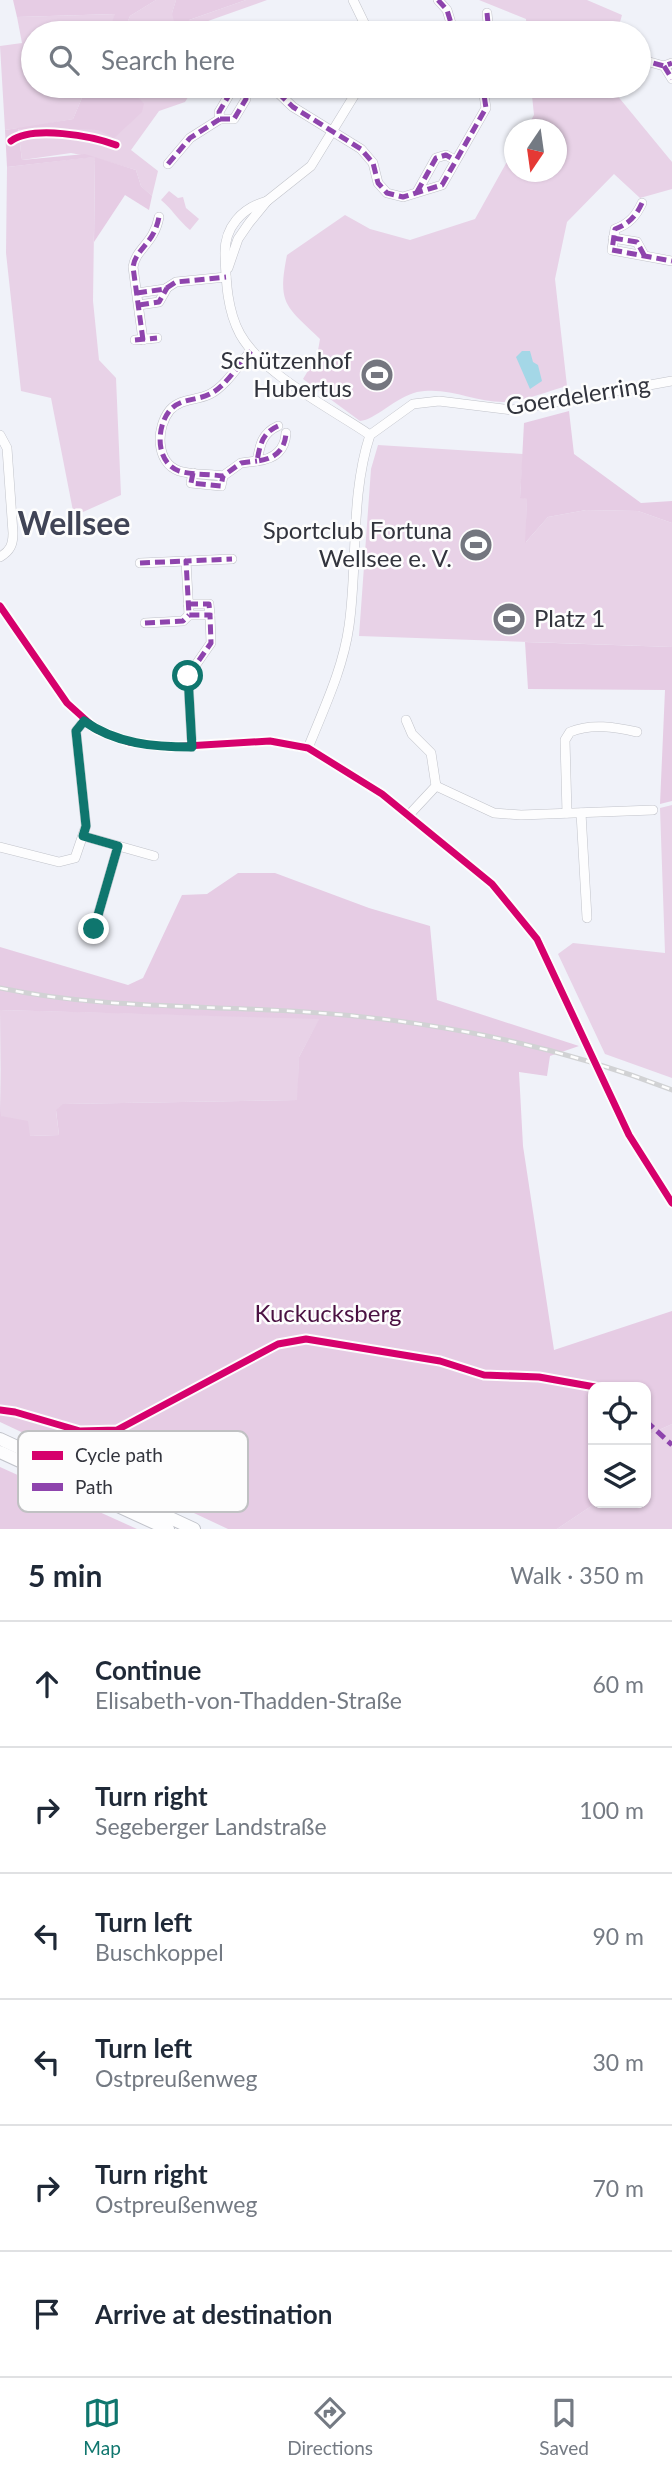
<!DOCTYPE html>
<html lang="en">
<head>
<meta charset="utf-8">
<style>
	:root { --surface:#fff; --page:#f2f2f3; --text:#1f2937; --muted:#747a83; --line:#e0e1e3; --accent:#0f766e }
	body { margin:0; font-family:Lato,sans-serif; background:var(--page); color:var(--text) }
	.controls { position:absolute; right:21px; bottom:21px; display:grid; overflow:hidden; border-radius:14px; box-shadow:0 2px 5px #0004 }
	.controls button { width:63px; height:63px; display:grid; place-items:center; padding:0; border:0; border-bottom:2px solid var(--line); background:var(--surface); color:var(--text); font:35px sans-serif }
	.compass { position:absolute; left:504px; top:119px; width:63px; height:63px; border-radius:50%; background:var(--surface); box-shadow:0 2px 5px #0004; rotate:193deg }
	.stop { position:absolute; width:21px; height:21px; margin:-16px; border:5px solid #0f766e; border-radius:50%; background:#fff }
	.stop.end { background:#0f766e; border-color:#fff; box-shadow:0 2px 7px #0008 }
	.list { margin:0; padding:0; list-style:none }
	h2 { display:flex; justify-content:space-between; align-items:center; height:91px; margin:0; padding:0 28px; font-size:30px }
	h2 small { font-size:23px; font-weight:400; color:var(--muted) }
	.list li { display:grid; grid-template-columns:46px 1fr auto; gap:21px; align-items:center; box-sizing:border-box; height:126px; padding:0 28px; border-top:2px solid var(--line) }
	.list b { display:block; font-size:26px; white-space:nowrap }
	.list p { margin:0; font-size:23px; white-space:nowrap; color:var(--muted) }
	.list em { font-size:23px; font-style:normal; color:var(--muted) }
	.icon { flex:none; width:38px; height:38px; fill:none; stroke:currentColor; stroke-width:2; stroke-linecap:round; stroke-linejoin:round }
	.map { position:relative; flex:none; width:672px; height:1529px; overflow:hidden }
	.search { position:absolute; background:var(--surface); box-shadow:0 2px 5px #0004; left:21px; right:21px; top:21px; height:77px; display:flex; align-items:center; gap:18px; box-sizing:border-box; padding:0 24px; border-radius:38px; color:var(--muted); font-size:26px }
	.sheet { height:847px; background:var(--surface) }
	nav { display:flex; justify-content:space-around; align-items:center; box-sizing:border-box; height:98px; border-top:2px solid var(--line); background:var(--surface); font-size:19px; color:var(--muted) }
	nav a { display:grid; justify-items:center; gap:4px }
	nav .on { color:var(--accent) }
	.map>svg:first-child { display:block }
</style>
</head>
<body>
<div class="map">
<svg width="672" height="1529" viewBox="0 0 672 1529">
	<rect width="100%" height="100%" fill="#f0f2f9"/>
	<!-- green -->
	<g fill="#e8d2e7">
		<path d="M156,0h20l-4,13 17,7 57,-20h21l-73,26v7h-71l7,-17z"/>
		<path d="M479,0h108l35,15 -5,18h-90l-1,-14z"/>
		<path d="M116,14l-8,19h-75v53h54l-14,33 -49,9 74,2 3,-44h94l-10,16 -26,9 -28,39 27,21 -6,25 -11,-10 -5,-16 -41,-12 -2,143 6,59 17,18 5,117 -47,21 -23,-118 -30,-7 -15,-138 1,-86 85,-10 -21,-4 -49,7 -4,-32 -13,2 -5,-84 22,-3 -5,-26z"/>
		<path d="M531,86h87l-2,8 56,68v27l-32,9 -26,-24 -47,48 -12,57 12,107c-20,5 -43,16 -64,16 -29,0 -55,-16 -86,-10 -21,5 -42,28 -57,29l-57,-42 14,-23 3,-17c-34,-33 -43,-34 -33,-84l58,-40 25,14 40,11 65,-21 39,-70v23h42v-42l-30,-1 8,-14z"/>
		<path d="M169,191l9,7 5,-1 3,11 13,11 -9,11c-12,-10 -18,-21 -29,-30z"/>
		<path d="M378,445l145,9 -3,43 7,2 -1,43 22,-25 38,-7 52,1 34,12v124l-313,-11 12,-167z"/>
		<path d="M672,805v273l-67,-24 -47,-100 15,-11 92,10 -5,-145z"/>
		<path d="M0,1010l320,8 -21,39 -1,43 -234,4 -8,7 3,24 -30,1 -28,-20z"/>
		<path d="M672,1424v105h-115l39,-26h50v-67z"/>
	</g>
	<!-- forest -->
	<g fill="#e6cce4">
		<path d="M13,0h143l-26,16 -7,17h-15l7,-19 -98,3z"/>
		<path d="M176,0h70l-57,20 -8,13 -5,-3 -4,-17z"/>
		<path d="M87,86h14l-2,5 32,-1 13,14 -2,8 -28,26 -16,-8 -80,-1 4,31 63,-6 51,16 5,16 11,10 -3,14 -24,-15 -31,47 1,-85 -88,10 -2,-37 68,-11z"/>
		<path d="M569,411l5,43 67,49 31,-2v22l-34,-12 -52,-1 -38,7 -23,26 2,-44 -7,-1 4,-75z"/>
		<path d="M525,642l147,5v154l-12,3 5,-114 -137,-1z"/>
		<path d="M238,873h37l94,35 61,18 7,74 142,46 -29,10 -3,20 -28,-4 4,74 31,204 118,-39v113l-26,12v-49h-53v116h3l-39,26h-329l-228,-107v-351l1,45 27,5 2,15 29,-1 -3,-25 7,-6 234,-4 2,-43 20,-38 -319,-9v-63l128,38 15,-7 39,-83 25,-1z"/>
		<path d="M0,1467l137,62h-137z"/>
	</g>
	<!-- water -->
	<path fill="#a4d7e7" d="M522,351h8l3,11 5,3 4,16 -12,8 -14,-32z"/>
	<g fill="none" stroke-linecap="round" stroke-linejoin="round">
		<defs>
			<g id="minor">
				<path d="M353,0l16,33"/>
				<path d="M438,0l9,10 7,23"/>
				<path d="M487,13l2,20"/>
				<path d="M368,29l36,-1 7,5"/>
				<path d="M639,59l25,7 8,-3"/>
				<path d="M664,66l8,13"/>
				<path d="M220,119h14l12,-20 -1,-13"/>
				<path d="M168,164l22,-26 30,-19 -1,-7 13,-22 42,-1 19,18 68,42 12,14 5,20 9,10 16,4 39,-12 44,-77 -2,-13 -14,-9"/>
				<path d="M417,192l19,-34 10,-3 9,5"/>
				<path d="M267,201c-25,7 -43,26 -42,54 1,26 2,55 15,79 22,40 92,75 130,101"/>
				<path d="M642,203c-6,13 -13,21 -27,26l-3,21 60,11"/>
				<path d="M613,238l24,4 7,13"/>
				<path d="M228,268l10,-29 11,-16 18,-22 44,-35 49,-80"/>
				<path d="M137,293l28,-4 11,-7 50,-5"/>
				<path d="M139,305l20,-3 8,-14"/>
				<path d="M135,340l22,-2"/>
				<path d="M143,340l-10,-73c3,-19 21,-23 26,-50"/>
				<path d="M251,351c-12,13 -25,35 -41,43 -14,7 -29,4 -40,16 -14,17 -15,52 9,61 13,4 30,3 44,5l18,-13 16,-2"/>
				<path d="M278,426c-16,7 -18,19 -21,35 17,-2 28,-10 29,-28"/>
				<path d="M0,435l7,13 6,85c0,12 -3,18 -13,24"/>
				<path d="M370,435l43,-31 26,-3 73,9 160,-29"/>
				<path d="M193,473l-2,10 30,3 2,-10"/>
				<path d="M140,563l46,-2"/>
				<path d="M188,604h21l1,11"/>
				<path d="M0,606l67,97 30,27 32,12 41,5 100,-6 38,7 74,46 110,90 45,55 92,196 43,68"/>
				<path d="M145,623l38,-2 6,-6"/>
				<path d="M406,720l6,14 19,19 5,33 -28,30"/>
				<path d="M192,747l-4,-71 23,-33 -1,-28h-21l-3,-54 46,-2"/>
				<path d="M308,748c16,-40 35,-79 41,-122 9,-63 1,-130 21,-191"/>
				<path d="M436,786l58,27 27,2 132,-5"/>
				<path d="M567,813l-2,-73 5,-8c21,-9 45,-5 67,0"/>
				<path d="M581,813l6,105"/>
				<path d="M83,836l71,20"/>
				<path d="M0,847l59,15 16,-4 11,-32 -10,-95 8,-10"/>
				<path d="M94,929l24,-83"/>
			</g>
			<g id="highway">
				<path d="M0,1439l194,90"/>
				<path d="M0,1452l168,77"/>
			</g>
		</defs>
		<!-- minor casing -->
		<use href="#minor" stroke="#c1c3ca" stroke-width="10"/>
		<!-- highway casing -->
		<use href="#highway" stroke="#c1c3ca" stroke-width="14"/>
		<!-- minor -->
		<use href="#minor" stroke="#fdfdfe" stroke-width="9"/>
		<!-- highway -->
		<use href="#highway" stroke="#fdfdfe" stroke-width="12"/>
		<defs>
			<path id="rail" d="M0,988c100,21 204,17 306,24 124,8 250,33 366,78"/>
		</defs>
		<!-- rail casing -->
		<use href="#rail" stroke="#d1d2d4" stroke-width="5"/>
		<!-- rail -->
		<use href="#rail" stroke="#fdfdfd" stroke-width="2.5" stroke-dasharray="8" stroke-linecap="butt"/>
		<!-- quiet -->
		<g stroke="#8e44ad" stroke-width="5" stroke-dasharray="10 5" stroke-linecap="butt">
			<path d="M438,0l9,10 7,23"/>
			<path d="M487,13l2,20"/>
			<path d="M368,29l36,-1 7,5"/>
			<path d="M639,59l25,7 8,-3"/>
			<path d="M664,66l8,13"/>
			<path d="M220,119h14l12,-20 -1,-13"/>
			<path d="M168,164l22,-26 30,-19 -1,-7 13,-22 42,-1 19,18 68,42 12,14 5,20 9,10 16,4 39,-12 44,-77 -2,-13 -14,-9"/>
			<path d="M417,192l19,-34 10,-3 9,5"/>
			<path d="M642,203c-6,13 -13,21 -27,26l-3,21 60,11"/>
			<path d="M613,238l24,4 7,13"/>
			<path d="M137,293l28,-4 11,-7 50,-5"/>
			<path d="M139,305l20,-3 8,-14"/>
			<path d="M135,340l22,-2"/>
			<path d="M143,340l-10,-73c3,-19 21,-23 26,-50"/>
			<path d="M251,351c-12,13 -25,35 -41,43 -14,7 -29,4 -40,16 -14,17 -15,52 9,61 13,4 30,3 44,5l18,-13 16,-2"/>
			<path d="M278,426c-16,7 -18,19 -21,35 17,-2 28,-10 29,-28"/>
			<path d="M193,473l-2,10 30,3 2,-10"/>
			<path d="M140,563l46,-2"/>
			<path d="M188,604h21l1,11"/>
			<path d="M145,623l38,-2 6,-6"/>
			<path d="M192,747l-4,-71 23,-33 -1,-28h-21l-3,-54 46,-2"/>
			<path d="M646,1421l26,24"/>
		</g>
		<defs>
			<g id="cycleway">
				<path d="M11,141c22,-16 81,-5 105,4"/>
				<path d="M0,606l67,97 30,27 32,12 41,5 100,-6 38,7 74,46 110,90 45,55 92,196 43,68"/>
				<path d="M0,1410l15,2 65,19 37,-1 161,-86 28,-5 134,22 44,14 55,2 56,10"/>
			</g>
		</defs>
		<!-- cycleway casing -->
		<use href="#cycleway" stroke="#fdfdfd" stroke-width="11"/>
		<!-- cycleway -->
		<use href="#cycleway" stroke="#d6006c" stroke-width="7"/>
	</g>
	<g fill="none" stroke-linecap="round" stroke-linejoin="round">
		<!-- route -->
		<path stroke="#0f766e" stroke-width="9" d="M94,929l24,-83 -35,-10 3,-10 -10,-95 8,-10c32,23 70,26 108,26l-4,-71"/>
	</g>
	<!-- icons -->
	<defs>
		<symbol id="stadium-disc" viewBox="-11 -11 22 22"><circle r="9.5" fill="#74767f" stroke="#fdfdfd"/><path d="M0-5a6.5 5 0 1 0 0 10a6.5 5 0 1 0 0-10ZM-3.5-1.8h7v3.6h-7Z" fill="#fff"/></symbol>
	</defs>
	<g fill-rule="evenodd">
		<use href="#stadium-disc" x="358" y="356" width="38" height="38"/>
		<use href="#stadium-disc" x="457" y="526" width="38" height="38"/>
		<use href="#stadium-disc" x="490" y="600" width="38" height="38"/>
	</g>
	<g text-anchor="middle" stroke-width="5" stroke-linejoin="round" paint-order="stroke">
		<!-- poi labels -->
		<g font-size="24" fill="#32343d" stroke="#fdfdfd" text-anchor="end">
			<text x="352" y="369">Schützenhof<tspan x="352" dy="28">Hubertus</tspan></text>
			<text x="452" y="539">Sportclub Fortuna<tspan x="452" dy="28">Wellsee e. V.</tspan></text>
			<text x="534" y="627" text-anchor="start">Platz 1</text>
		</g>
		<!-- street labels -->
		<g font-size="24" fill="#32343d" stroke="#fdfdfd">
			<text transform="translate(578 396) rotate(-9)" y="8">Goerdelerring</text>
		</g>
		<!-- park labels -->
		<g font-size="24" fill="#4a1142" stroke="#fdfdfd">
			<text x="328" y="1322">Kuckucksberg</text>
		</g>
		<!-- district labels -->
		<g font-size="32" font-weight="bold" fill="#404456" stroke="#fdfdfd">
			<text x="74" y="535">Wellsee</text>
		</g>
	</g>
	<!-- legend -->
	<rect x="18" y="1431" width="230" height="81" rx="10" fill="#fdfdfd" stroke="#c0c1c3" stroke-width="2"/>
	<rect x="32" y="1451" width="31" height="9" fill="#d6006c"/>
	<rect x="32" y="1483" width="31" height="8" fill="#8e44ad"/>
	<g font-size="19" fill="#32343d">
		<text x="75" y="1462">Cycle path</text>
		<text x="75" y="1494">Path</text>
	</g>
</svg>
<div class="controls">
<button><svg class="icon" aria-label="locate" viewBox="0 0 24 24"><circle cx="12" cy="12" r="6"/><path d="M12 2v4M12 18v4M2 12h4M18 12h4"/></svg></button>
<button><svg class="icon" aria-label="layers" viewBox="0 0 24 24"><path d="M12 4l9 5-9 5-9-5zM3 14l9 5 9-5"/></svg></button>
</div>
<svg class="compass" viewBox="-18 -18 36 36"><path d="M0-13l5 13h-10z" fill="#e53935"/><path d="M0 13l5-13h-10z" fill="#747a83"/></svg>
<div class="stop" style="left:188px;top:676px"></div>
<div class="stop end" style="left:94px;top:929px"></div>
<div class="search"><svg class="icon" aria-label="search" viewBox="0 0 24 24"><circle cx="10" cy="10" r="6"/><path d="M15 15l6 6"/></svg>Search here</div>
</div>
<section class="sheet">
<h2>5 min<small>Walk · 350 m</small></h2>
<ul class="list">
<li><svg class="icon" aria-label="ahead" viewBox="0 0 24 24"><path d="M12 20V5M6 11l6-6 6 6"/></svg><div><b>Continue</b><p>Elisabeth-von-Thadden-Straße</p></div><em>60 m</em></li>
<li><svg class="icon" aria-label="right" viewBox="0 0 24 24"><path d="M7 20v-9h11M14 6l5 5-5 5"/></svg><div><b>Turn right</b><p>Segeberger Landstraße</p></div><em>100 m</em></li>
<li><svg class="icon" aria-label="left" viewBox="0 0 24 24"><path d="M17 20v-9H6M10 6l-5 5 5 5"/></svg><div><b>Turn left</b><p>Buschkoppel</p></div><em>90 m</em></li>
<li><svg class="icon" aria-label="left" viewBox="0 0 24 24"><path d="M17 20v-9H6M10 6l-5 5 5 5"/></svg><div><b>Turn left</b><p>Ostpreußenweg</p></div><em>30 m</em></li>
<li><svg class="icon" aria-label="right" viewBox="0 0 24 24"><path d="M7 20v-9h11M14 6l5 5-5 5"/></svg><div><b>Turn right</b><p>Ostpreußenweg</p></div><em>70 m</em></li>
<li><svg class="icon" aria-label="arrive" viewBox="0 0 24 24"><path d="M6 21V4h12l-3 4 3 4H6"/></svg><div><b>Arrive at destination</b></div></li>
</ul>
</section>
<nav>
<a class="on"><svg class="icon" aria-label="map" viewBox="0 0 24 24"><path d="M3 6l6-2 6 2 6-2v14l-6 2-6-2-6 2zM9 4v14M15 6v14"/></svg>Map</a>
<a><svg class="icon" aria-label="directions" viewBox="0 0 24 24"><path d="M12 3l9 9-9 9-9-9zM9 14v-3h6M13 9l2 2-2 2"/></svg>Directions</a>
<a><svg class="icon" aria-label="saved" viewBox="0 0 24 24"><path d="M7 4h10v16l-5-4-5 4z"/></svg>Saved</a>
</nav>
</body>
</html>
